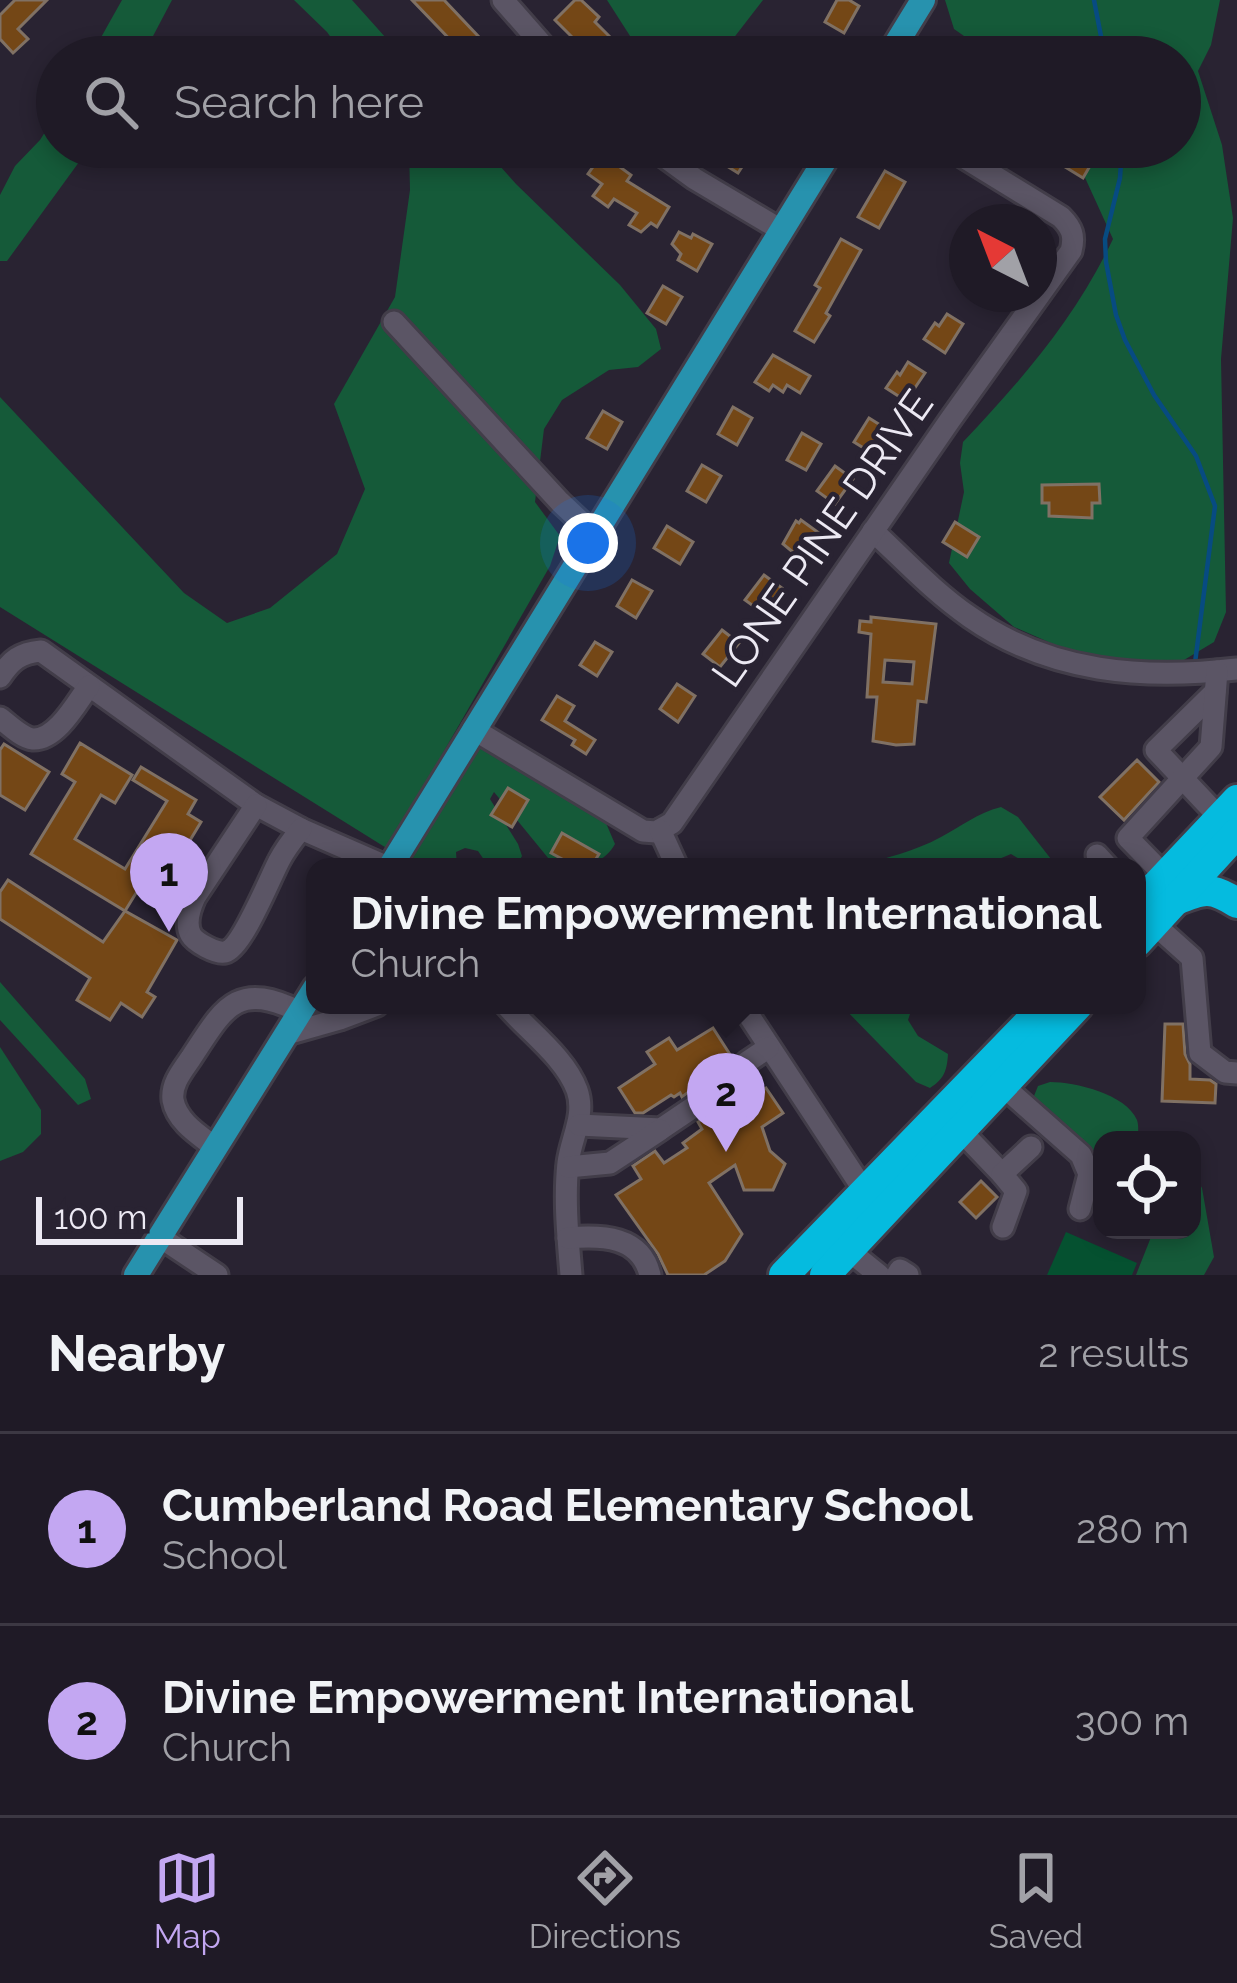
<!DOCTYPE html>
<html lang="en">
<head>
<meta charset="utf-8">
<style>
	:root { --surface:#1f1a26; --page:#2c2732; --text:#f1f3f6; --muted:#a1a1a7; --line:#3c3843; --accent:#c3a7f2 }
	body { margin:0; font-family:Raleway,sans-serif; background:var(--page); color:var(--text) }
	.controls { position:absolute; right:36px; bottom:36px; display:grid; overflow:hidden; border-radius:24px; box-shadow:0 6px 18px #0003 }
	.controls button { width:108px; height:108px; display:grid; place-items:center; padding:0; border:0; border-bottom:3px solid var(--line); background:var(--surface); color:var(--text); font:60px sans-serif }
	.compass { position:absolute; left:949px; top:204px; width:108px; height:108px; border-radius:50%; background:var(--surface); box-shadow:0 6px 18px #0003; rotate:318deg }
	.scale { position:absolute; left:36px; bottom:30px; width:207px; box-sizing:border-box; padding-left:12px; border:6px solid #ece9f3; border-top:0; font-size:33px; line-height:42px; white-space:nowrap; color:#ece9f3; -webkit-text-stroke:9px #292332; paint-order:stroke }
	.you { position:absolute; left:588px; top:543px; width:42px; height:42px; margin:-30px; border:9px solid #fff; border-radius:50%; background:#1a73e8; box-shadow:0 0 0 18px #1a73e833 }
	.badge { display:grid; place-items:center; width:78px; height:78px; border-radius:50%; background:var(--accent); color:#111; font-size:39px; font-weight:700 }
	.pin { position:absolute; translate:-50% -99px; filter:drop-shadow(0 3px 6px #0008) }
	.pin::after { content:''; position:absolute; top:63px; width:42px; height:36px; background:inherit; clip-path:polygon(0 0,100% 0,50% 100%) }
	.popup { position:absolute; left:306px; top:858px; width:840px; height:156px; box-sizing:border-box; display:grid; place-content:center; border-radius:24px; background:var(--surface); filter:drop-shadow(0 3px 9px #0005); font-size:39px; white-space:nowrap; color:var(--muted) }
	.popup b { font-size:45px; color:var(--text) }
	.popup::after { content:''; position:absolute; left:50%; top:100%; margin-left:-24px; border:24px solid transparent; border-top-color:var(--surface) }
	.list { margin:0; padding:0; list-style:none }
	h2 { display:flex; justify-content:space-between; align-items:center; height:156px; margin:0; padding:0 48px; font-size:51px }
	h2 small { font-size:39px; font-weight:400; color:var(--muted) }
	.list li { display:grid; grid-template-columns:78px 1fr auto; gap:36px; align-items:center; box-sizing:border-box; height:192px; padding:0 48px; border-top:3px solid var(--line) }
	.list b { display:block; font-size:45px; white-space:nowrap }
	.list p { margin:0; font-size:39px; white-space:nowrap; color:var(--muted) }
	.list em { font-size:39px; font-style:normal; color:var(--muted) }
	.icon { flex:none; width:66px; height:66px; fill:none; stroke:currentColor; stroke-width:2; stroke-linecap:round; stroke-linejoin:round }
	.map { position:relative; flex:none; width:1237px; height:1275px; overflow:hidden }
	.search { position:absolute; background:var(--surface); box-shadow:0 6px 18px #0003; left:36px; right:36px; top:36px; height:132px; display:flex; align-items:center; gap:30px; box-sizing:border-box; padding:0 42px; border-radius:66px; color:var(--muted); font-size:45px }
	.sheet { height:540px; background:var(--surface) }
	nav { display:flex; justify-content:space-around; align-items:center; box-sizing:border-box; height:168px; border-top:3px solid var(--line); background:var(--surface); font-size:33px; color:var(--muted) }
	nav a { display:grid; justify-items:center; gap:6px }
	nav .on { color:var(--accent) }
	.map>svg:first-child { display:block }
</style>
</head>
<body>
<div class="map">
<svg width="1237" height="1275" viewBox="0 0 1237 1275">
	<rect width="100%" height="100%" fill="#292332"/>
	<!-- green -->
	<path fill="#055130" d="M1066,1232l71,31 -5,12h-85z"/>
	<!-- forest -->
	<g fill="#155a39">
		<path d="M122,0h50l-30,57h-52z"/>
		<path d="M294,0h58l51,57h-58l-18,-25z"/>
		<path d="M607,0h156l-44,57h-61l-19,-7z"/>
		<path d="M945,0h275l-9,45 -13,26 24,74 11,73 -12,141 5,253 -12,30 -40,24 -89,-8 -71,-31 -44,-38 -21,-26 15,-71 -4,-29 3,-21c59,-62 113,-125 150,-203l-42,-92h109v-90h-186l-40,-28z"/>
		<path d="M57,113v34h33l-83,114h-7v-66l15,-29 25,-26z"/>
		<path d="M409,147h74l33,37 104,101 36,44 5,20 -23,18 -29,3 -47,30 -18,29 -9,73 25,34 -10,30 -162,283 -388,-242v-210l184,196 43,30 43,-15 67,-54 28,-65 -31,-85 61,-107 15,-107z"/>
		<path d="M485,744l87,52 34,27 9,21c-13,23 -39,27 -62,20l-59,-72 -4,7 28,45 4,12 -6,11h-27l-11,-16 -13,-3 -9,4 1,15h-51l72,-119z"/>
		<path d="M1001,807l17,10 33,42c-18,14 -22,5 -40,-5l-12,5 -3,8h-138c28,-10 56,-15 83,-30 21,-11 36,-24 60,-30z"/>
		<path d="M0,982l85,97 6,20 -13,6 -78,-85z"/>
		<path d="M841,1005h72l-5,15 10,16 30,18c-1,17 -4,25 -18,34l-14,-6z"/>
		<path d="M0,1047l41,63v24l-18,18 -23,9z"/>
		<path d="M1050,1082c25,0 76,12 87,38 2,6 1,13 1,20h-36v24l-7,-4 -56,-54 -5,-10 4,-10z"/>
		<path d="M1192,1171l10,17 12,69 -10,18h-68l15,-38 -1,-7h42z"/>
	</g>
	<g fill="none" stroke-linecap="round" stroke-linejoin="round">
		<!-- stream -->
		<g stroke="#074b81" stroke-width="4.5">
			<path d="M1094,0l11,57"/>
			<path d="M1122,147l-2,31 -15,61 1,23 10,53 9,25 29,55 42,61 19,50 -20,157"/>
		</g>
	</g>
	<!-- building -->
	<g fill="#744716" stroke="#807164" stroke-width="3" fill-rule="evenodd">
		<path d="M15,0h32l-29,29 10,10 -15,14 -13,-14v-24z"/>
		<path d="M412,0h32l34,36 -17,15z"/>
		<path d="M575,0h6l18,17 -4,5 35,35h-31l-20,-19 -3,3 -21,-21z"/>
		<path d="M837,0h12l10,6 -15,27 -19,-11z"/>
		<path d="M732,147h23l-17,26 -16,-10z"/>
		<path d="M1066,147h8l20,12 -11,19 -26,-16z"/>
		<path d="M602,154l29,21 -4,6 42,26 -12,20 -6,-4 -10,9 -12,-7 8,-12 -23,-14 -6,8 -15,-11 9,-12 -14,-10z"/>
		<path d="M885,171l20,11 -26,46 -21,-11z"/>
		<path d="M679,232l12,6 2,-4 19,10 -15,27 -19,-11 3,-6 -9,-10z"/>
		<path d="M841,239l20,11 -35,63 4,3 -16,26 -19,-11 25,-43 -5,-3z"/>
		<path d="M663,286l19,11 -16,27 -19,-11z"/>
		<path d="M947,314l16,10 -18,29 -21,-14 11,-16 4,3z"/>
		<path d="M773,355l37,21 -10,17 -13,-8 -4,7 -10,-7 -4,6 -14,-9z"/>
		<path d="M908,362l17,11 -19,28 -20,-13 11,-16 3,3z"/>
		<path d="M733,407l19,11 -15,27 -19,-11z"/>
		<path d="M603,411l19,11 -15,27 -20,-11z"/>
		<path d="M869,418l16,10 -15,24 -16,-10z"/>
		<path d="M802,433l19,11 -15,26 -19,-10z"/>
		<path d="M702,465l19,11 -15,26 -19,-11z"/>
		<path d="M835,466l18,13 -18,25 -18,-13z"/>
		<path d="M1099,484l1,19h-8v15l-43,-2v-13h-7v-18z"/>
		<path d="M801,520l18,13 -19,25 -17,-14 13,-23 3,2z"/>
		<path d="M955,522l24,15 -12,20 -24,-15z"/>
		<path d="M667,526l26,16 -13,22 -26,-16z"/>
		<path d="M764,575l18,13 -19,25 -18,-13z"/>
		<path d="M632,580l20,11 -16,27 -19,-12z"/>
		<path d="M871,617l65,7 -10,78 -8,-1 -4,43 -18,1 -23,-4 4,-44h-10l4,-63 -12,-2 1,-11 11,1zM885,660l29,2 -2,22 -29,-2z"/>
		<path d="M722,630l17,13 -19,24 -17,-13z"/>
		<path d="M595,642l17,10 -15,24 -17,-11z"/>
		<path d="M677,684l18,12 -17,26 -18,-13z"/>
		<path d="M557,696l17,10 -9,15 30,19 -9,14 -14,-9 3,-5 -33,-20z"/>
		<path d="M80,743l52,32 -17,28 -14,-8 -26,44 50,30 42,-68 -34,-21 8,-13 55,33 -8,14 13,8 -44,73 -16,-10 -16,26 -94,-57 44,-72 -13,-8z"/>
		<path d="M4,744l45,28 -24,38 -25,-15v-45z"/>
		<path d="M1137,760l22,22 -35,38 -24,-23z"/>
		<path d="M508,788l20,12 -16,27 -21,-12z"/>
		<path d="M562,833l37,21 -8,13h-14l-26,-14z"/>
		<path d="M8,880l95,62 22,-31 52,29 -30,52 8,5 -13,20 -21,-14 -11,17 -33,-20 13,-22 -90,-59v-27z"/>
		<path d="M1165,1024h18l2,30 5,10v15l20,1 6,4 -1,19 -53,-2z"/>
		<path d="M713,1028l18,28 -36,23 2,2 -5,5 2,2 -12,9 -2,-4 -6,4 -3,-2 -28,18h-8l-16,-25 36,-24 -8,-12 22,-14 8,12z"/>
		<path d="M766,1088l17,25 -21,14 8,24 15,13 -12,26h-29l-9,-25 -26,18 33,51 -17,27 -21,14h-36l-10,-21 -42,-59 25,-16 -8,-13 22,-15 9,12 23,-15 -4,-5 19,-14 -4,-7 13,-9 5,8z"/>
		<path d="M981,1181l16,16 -21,21 -16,-16z"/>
	</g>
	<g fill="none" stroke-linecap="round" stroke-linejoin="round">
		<defs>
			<g id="minor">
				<path d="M503,0l50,57"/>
				<path d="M651,147l44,32 86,51"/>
				<path d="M394,322l166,180 34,32"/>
				<path d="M873,531c32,30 62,62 97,86 80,56 174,63 267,52"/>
				<path d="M0,677c11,-17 20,-24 41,-26l215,154 45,24 87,38"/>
				<path d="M1215,692l-59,58 64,68"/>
				<path d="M0,718c9,7 22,20 33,21 24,1 44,-37 56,-53"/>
				<path d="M473,729l170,102 13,1 16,-9 278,-403 121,-169c4,-15 1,-23 -10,-34l-114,-70"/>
				<path d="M256,805l-61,92c-5,11 -10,27 -4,38 4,7 25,19 34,17 17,-4 45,-74 54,-91 6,-12 14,-22 22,-32"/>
				<path d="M660,830l17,37"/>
				<path d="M1097,855l11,12"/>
				<path d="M1165,876l-37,-38 83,-91 6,-76"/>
				<path d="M1154,924l38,34 8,95 25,19 12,1"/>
				<path d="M506,1005c22,26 59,52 71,85 9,25 -6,48 -9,73 -4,36 0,75 3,112"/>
				<path d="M742,1005l123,187"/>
				<path d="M287,1034l53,-15 37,-14"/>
				<path d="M994,1078l87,77 8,19 -9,35"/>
				<path d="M579,1125l82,4 71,-48 15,-19 21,-14"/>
				<path d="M960,1130l42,44"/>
				<path d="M216,1148c-17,-13 -39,-26 -43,-48 -2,-16 9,-29 18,-42 33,-50 45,-78 109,-46"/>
				<path d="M568,1167l42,-4 50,-33"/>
				<path d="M1003,1227l13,-36 -14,-17 29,-27"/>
				<path d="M160,1237l57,38"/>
				<path d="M568,1238c34,-3 73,-2 82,37"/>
				<path d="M848,1250l31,25"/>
				<path d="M897,1275l3,-5 8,5"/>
			</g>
			<g id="major">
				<path d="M888,57l35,-57"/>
				<path d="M390,867l443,-720"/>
				<path d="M136,1275l179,-287"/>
			</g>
			<g id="highway">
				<path d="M1176,900c27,-11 35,-14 61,3"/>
				<path d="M1137,906l100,-106"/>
				<path d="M1137,942l100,-109"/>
				<path d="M784,1275l262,-270"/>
				<path d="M825,1275l253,-270"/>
			</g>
		</defs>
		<!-- minor casing -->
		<use href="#minor" stroke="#423d49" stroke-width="27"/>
		<!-- major casing -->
		<use href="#major" stroke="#423d49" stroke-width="30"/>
		<!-- highway casing -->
		<use href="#highway" stroke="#423d49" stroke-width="36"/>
		<!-- minor -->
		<use href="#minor" stroke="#5b5565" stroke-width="21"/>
		<!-- major -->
		<use href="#major" stroke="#2792ae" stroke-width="24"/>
		<!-- highway -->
		<use href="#highway" stroke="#05bbdf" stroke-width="30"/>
	</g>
	<g text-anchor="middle" stroke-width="9" stroke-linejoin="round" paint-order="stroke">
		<!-- street labels -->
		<g font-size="42" fill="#ece9f3" stroke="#292332">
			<text transform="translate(822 538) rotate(-55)" y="15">LONE PINE DRIVE</text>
		</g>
	</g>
</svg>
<div class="controls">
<button><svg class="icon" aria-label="locate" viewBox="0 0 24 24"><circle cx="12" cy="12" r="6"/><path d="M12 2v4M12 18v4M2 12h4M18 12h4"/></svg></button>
</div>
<svg class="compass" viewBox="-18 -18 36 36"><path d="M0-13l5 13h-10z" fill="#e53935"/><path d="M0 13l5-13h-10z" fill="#a1a1a7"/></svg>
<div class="scale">100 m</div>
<div class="you"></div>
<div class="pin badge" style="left:169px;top:932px">1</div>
<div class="pin badge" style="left:726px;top:1152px">2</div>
<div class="popup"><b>Divine Empowerment International</b>Church</div>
<div class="search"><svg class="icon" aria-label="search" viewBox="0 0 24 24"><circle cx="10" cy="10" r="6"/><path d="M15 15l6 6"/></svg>Search here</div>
</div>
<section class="sheet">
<h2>Nearby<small>2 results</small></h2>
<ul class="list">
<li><span class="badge">1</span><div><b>Cumberland Road Elementary School</b><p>School</p></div><em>280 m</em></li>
<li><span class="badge">2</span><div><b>Divine Empowerment International</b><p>Church</p></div><em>300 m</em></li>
</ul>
</section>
<nav>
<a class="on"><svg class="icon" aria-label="map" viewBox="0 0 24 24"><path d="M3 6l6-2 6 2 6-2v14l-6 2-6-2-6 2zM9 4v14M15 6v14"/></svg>Map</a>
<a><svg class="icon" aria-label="directions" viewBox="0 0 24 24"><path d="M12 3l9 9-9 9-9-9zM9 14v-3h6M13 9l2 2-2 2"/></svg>Directions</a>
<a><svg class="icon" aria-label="saved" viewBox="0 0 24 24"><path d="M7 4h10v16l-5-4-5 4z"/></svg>Saved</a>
</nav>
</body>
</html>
